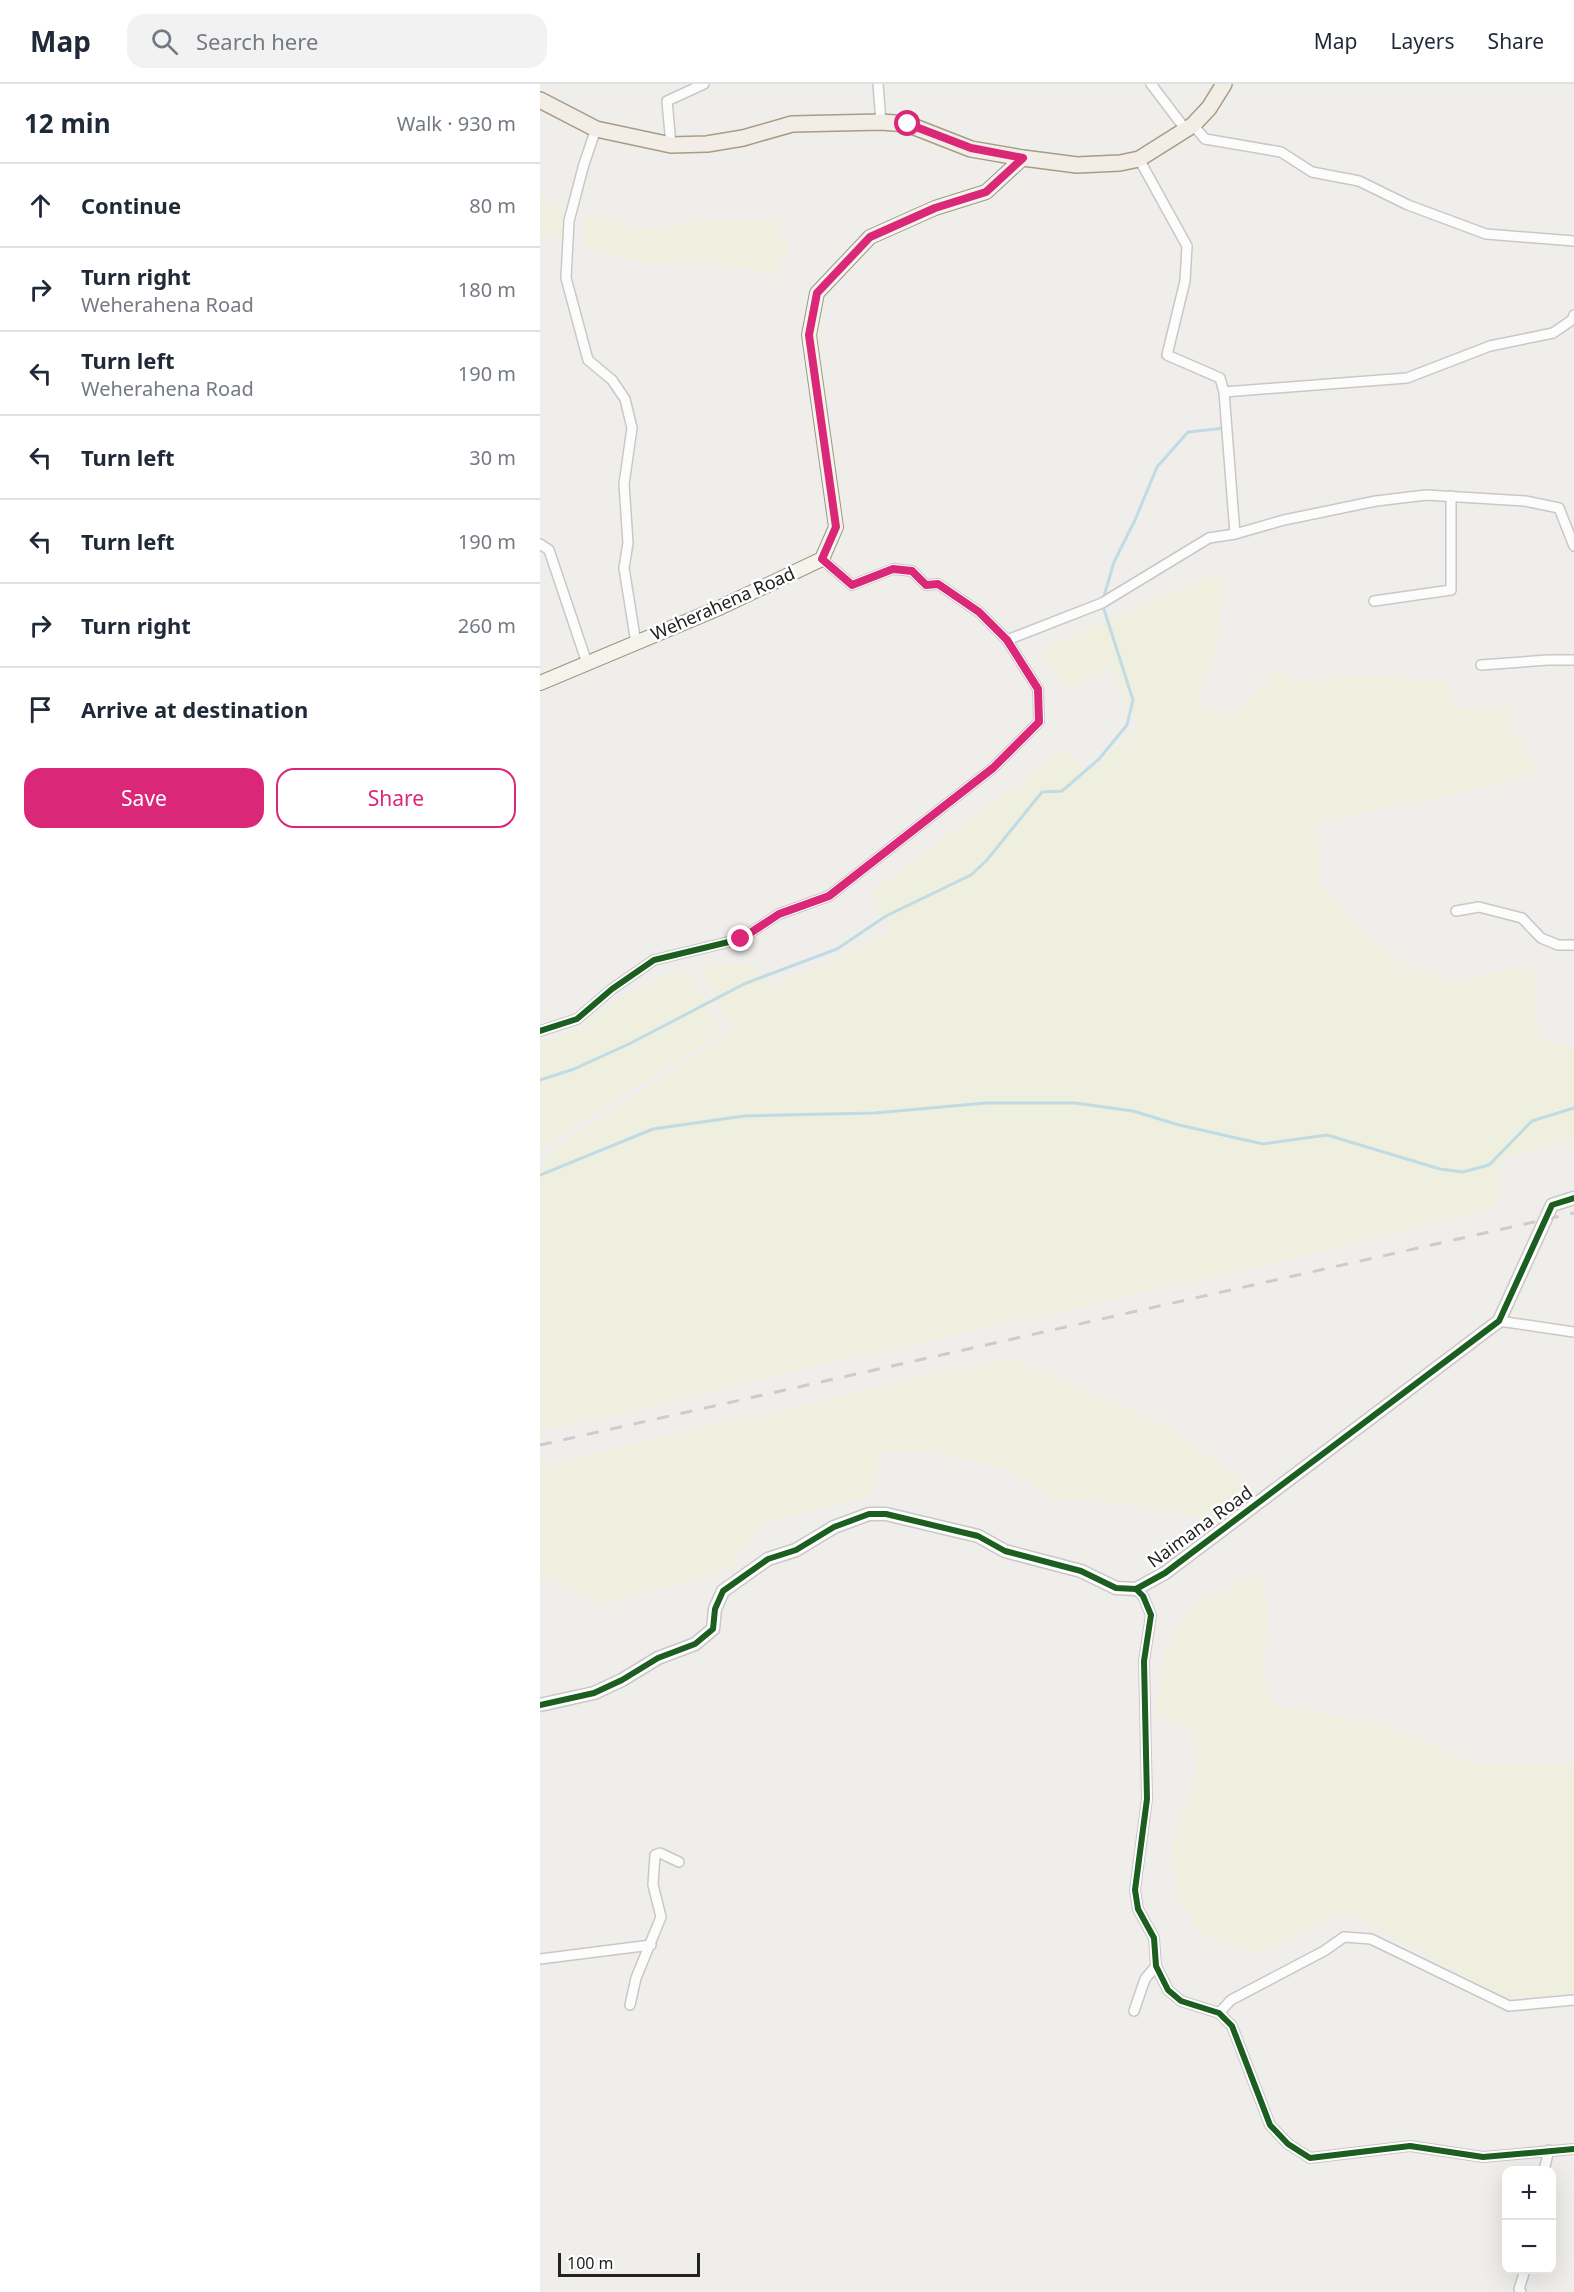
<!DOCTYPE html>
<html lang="en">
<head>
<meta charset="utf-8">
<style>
	:root { --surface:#fff; --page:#f2f2f3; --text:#1f2937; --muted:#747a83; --line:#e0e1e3; --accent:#db2777 }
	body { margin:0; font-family:"Noto Sans",sans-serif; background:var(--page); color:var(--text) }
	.controls { position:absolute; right:18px; bottom:18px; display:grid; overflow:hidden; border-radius:12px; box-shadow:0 6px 24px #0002 }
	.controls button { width:54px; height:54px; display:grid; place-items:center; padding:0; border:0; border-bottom:2px solid var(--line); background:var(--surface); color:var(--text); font:30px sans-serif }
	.scale { position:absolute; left:18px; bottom:15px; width:142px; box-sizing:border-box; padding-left:6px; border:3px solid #222; border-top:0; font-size:16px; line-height:21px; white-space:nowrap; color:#222; -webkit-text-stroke:4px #fff; paint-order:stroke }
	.stop { position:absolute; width:18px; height:18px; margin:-14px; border:4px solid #db2777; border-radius:50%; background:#fff }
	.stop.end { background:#db2777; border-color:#fff; box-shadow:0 2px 6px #0008 }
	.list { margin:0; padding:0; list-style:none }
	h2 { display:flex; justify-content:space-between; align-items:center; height:78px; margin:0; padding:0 24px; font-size:26px }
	h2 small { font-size:20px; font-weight:400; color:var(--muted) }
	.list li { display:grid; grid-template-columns:39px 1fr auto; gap:18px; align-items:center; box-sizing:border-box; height:84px; padding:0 24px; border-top:2px solid var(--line) }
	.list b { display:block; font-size:22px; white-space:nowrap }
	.list p { margin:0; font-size:20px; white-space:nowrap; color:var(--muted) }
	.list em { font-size:20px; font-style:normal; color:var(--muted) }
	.actions { display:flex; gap:12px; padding:18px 24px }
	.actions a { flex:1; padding:14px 0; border:2px solid var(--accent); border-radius:18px; text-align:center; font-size:21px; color:var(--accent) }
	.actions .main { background:var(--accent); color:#fff }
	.icon { flex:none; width:33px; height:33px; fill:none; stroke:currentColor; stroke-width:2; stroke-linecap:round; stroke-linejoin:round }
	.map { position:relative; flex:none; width:1034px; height:2208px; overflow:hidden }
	header { display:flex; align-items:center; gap:36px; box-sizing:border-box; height:84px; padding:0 30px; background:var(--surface); border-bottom:2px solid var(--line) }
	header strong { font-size:28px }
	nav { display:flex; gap:33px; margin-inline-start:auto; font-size:21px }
	.search { width:420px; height:54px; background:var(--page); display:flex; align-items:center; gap:15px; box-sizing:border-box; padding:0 21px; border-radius:18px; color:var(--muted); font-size:22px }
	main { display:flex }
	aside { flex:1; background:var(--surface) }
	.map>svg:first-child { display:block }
</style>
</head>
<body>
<header>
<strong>Map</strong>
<div class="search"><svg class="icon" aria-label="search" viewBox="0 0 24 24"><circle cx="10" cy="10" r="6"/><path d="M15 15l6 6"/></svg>Search here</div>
<nav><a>Map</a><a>Layers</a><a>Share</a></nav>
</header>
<main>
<aside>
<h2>12 min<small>Walk · 930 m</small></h2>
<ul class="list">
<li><svg class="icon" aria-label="ahead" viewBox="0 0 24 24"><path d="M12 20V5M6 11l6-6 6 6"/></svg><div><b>Continue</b></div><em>80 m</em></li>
<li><svg class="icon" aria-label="right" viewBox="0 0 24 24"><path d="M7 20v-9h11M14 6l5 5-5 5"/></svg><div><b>Turn right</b><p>Weherahena Road</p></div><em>180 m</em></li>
<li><svg class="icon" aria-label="left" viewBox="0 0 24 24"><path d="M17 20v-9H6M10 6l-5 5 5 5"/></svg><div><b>Turn left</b><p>Weherahena Road</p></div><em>190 m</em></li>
<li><svg class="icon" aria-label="left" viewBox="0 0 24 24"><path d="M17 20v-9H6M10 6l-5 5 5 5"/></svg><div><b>Turn left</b></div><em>30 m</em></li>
<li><svg class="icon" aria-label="left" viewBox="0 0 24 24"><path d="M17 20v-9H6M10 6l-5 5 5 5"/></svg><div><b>Turn left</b></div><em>190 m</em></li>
<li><svg class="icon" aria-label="right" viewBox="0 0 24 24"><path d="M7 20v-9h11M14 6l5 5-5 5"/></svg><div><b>Turn right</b></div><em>260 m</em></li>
<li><svg class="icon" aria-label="arrive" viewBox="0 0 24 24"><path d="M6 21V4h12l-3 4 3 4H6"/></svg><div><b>Arrive at destination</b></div></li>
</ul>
<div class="actions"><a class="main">Save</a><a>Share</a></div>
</aside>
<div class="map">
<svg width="1034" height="2208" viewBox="0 0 1034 2208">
	<rect width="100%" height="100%" fill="#f0eeeb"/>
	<!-- farmland -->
	<g fill="#efefdf">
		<path d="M0,114l26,11 -6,30 -20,-5z"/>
		<path d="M45,129l57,16 74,-10 59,1 15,28 -15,27 -68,-13 -60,2 -63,-18z"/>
		<path d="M681,488l2,31 -7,47 -19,54 37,12 41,-48 19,13 70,-6 81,7 10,25 62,-1 -6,22 28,43 -40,14 -181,37 3,59 33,45 53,40 48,15 78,-18 5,74 36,11v91l-79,22 8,29 -15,21 -146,37 -541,122 -148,38 -113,23v-254l6,-19 29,-24 158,-103 -34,-64 56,-4 17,23 118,-54 -19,-40 194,-143 22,25 52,-48 -29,-59 -45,23 -26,-40z"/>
		<path d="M150,886l32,63 -182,115v-104l40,-16 36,-28 39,-20z"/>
		<path d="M469,1273l154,67 96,67 -44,31 -80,-18 -79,-4 -53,-32 -81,-17 -41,1 -10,45 -107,25 -35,47 -126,36 -63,-31v-109z"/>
		<path d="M722,1488l7,47 -5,37v31l16,19 106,19 88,38h100v231l-66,5 -162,-86 -91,41 -53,-19 -25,-38 -5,-53 27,-85 -8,-29 -36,-17 11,-66 23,-40z"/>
	</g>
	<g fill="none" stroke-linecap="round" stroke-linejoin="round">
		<!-- stream -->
		<g stroke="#bfdbe3" stroke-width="3">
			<path d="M0,996l34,-11 57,-26 113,-59 93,-35 49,-33 85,-41 15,-14 56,-69 20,-1 37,-32 28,-34 6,-25 -31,-97 12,-41 21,-42 22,-53 31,-35 37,-4"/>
			<path d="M0,1091l113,-46 91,-13 131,-3 111,-10h89l58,8 46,14 84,19 64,-9 113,34 23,3 26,-7 43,-44 42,-13"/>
		</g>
		<defs>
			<g id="minor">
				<path d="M338,0l3,38"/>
				<path d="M611,0l35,46"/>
				<path d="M653,41l12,14 76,13 31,20 47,9 49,24 78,29 88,7"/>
				<path d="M56,45l-12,35 -15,57 -3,57 22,82 24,20 13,19 7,29 -8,56 4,59 -4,25 12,75"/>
				<path d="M131,61l-4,-44 37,-17"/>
				<path d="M599,75l48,87 -2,35 -18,74 53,23 4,14 11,142"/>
				<path d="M684,308l183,-14 83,-32 63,-13 19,-13 2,-5"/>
				<path d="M0,460l9,6 38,113"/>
				<path d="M834,517l77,-11v-94"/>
				<path d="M467,556l95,-37 107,-65 26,-4 49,-14 92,-19 50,-6 99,6 34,7 15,38"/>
				<path d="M941,581l67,-5h26"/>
				<path d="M916,827l23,-4 43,11 19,20 17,7h16"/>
				<path d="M0,947l37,-12 35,-30 42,-29 87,-21 38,-25 50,-18 164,-128 46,-46 -1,-33 -31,-49 -28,-28 -41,-28 -12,1 -14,-14 -19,-2 -41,16 -30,-26"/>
				<path d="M959,1237l75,11"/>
				<path d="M596,1505l7,7 8,19 -7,46 3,138 -12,91 3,19 16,29 2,28 12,24 13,11 38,12 13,13 38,99 18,19 22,14 100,-12 73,11 91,-8"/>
				<path d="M0,1875l111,-14"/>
				<path d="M90,1921l6,-27 25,-61 -8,-32 2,-30 5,-2 19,9"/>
				<path d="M594,1927l11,-32 11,-13"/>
				<path d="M679,1929l12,-13 93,-49 20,-14 27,2 138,67 65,-6"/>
				<path d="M1004,2086l5,-20"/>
				<path d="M981,2208l-2,-3 6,-19"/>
			</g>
			<path id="tertiary" d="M0,1621l54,-12 28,-13 36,-22 37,-14 18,-15 2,-20 8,-18 45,-32 28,-9 38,-23 35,-13h17l92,22 27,15 76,20 35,17 20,1 29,-16 334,-252 53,-116 22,-7"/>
			<path id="secondary" d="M0,599l179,-75 103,-49 14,-32 -27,-192 8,-42 53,-56 65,-29 51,-16 37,-34"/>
			<path id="primary" d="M0,16l56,29 75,16 36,-1 36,-6 49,-14 89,-2 26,2 64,25 52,9 54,7 43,-2 19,-4 54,-34 16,-17 15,-24"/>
		</defs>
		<!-- minor casing -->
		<use href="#minor" stroke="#c9c8c7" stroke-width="12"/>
		<!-- tertiary casing -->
		<use href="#tertiary" stroke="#c9c8c7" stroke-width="15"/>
		<!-- secondary casing -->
		<use href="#secondary" stroke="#999a82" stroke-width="16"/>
		<!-- primary casing -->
		<use href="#primary" stroke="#a79c86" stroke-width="18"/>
		<!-- minor -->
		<use href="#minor" stroke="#fdfcfc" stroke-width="9"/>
		<!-- tertiary -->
		<use href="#tertiary" stroke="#fdfcfc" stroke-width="12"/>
		<!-- secondary -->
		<use href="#secondary" stroke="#f4f4ed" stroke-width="14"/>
		<!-- primary -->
		<use href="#primary" stroke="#f3ede7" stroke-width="15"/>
		<!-- rail -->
		<path stroke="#ccc" stroke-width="3" stroke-dasharray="12 12" stroke-linecap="butt" d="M0,1361l1034,-232"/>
		<defs>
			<g id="cycleway">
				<path d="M0,947l37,-12 35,-30 42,-29 87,-21 38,-25 50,-18 164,-128 46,-46 -1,-33 -31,-49 -28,-28 -41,-28 -12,1 -14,-14 -19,-2 -41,16 -30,-26"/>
				<path d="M596,1505l7,7 8,19 -7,46 3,138 -12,91 3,19 16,29 2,28 12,24 13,11 38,12 13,13 38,99 18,19 22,14 100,-12 73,11 91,-8"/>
				<path d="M0,1621l54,-12 28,-13 36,-22 37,-14 18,-15 2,-20 8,-18 45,-32 28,-9 38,-23 35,-13h17l92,22 27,15 76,20 35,17 20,1 29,-16 334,-252 53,-116 22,-7"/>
			</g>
		</defs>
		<!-- cycleway casing -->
		<use href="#cycleway" stroke="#fff" stroke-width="10"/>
		<!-- cycleway -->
		<use href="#cycleway" stroke="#1b5e20" stroke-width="6"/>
	</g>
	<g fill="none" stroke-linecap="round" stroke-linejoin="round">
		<!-- route -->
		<path stroke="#db2777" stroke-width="8" d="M201,855l38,-25 50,-18 164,-128 46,-46 -1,-33 -31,-49 -28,-28 -41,-28 -12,1 -14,-14 -19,-2 -41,16 -30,-26 14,-32 -27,-192 8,-42 53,-56 65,-29 51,-16 37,-34 -52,-10 -63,-24"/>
	</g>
	<g text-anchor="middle" stroke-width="5" stroke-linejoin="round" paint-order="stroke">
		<!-- street labels -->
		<g font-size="18" fill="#222" stroke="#fff">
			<text transform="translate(183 520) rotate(-24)" y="6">Weherahena Road</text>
			<text transform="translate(660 1443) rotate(-36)" y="6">Naimana Road</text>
		</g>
	</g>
</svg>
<div class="controls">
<button>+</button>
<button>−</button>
</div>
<div class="scale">100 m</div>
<div class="stop" style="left:368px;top:40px"></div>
<div class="stop end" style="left:201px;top:855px"></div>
</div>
</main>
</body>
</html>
